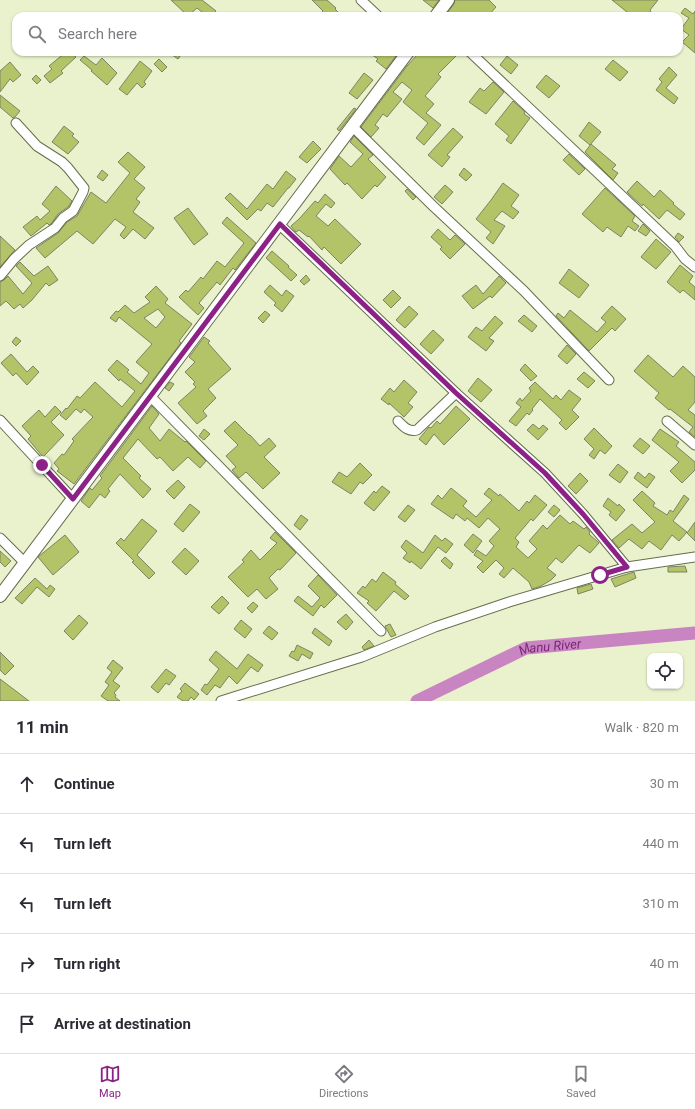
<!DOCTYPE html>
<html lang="en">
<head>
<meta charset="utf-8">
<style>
	:root { --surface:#fff; --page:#f2f2f3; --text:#2b2b33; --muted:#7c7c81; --line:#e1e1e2; --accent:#8c2286 }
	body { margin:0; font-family:Roboto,sans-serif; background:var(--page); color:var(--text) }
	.controls { position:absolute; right:12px; bottom:12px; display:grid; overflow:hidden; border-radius:8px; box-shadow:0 1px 3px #0004 }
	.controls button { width:36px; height:36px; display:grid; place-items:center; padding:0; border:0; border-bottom:1px solid var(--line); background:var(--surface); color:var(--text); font:20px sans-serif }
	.stop { position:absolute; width:12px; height:12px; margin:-9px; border:3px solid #8c2286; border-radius:50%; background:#fff }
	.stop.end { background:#8c2286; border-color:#fff; box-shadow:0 1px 4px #0008 }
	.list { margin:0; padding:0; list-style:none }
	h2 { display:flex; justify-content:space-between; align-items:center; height:52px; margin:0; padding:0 16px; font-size:17px }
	h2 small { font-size:13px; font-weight:400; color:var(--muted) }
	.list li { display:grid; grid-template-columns:26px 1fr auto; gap:12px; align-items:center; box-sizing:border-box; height:60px; padding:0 16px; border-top:1px solid var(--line) }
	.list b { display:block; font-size:15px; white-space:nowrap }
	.list em { font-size:13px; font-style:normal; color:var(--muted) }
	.icon { flex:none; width:22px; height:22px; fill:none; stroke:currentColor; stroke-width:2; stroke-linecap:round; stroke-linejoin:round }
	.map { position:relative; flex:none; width:695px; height:701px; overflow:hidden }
	.search { position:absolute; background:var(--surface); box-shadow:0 1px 3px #0004; left:12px; right:12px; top:12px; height:44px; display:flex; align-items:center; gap:10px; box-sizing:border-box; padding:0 14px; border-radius:12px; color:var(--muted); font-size:15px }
	.sheet { height:352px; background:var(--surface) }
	nav { display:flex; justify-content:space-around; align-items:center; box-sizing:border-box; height:56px; border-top:1px solid var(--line); background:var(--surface); font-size:11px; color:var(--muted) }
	nav a { display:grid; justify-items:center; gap:2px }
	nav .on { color:var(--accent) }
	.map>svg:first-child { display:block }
</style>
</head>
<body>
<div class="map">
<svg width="695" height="701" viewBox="0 0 695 701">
	<rect width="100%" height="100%" fill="#e9f1cd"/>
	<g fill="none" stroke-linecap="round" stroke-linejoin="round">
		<!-- river -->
		<path stroke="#c984c2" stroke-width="13" id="s1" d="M417,701l109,-53 169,-15"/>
	</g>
	<!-- building -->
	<g fill="#b3c468" stroke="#7d8463" fill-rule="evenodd">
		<path d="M171,0h31l14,11 -4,5h-5l-10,-8 -9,8z"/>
		<path d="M312,0h15l9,8 -1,1 7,7h-17l-4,-3 2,-2z"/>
		<path d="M423,0h16l-6,8z"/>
		<path d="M455,0h34l7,7 -8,9h-43l9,-12z"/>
		<path d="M612,0h46l-8,10 1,2 -3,4h-16z"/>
		<path d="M685,8l8,6 2,-3v42l-13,-11 7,-7 -8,-6 8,-11 -8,-5z"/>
		<path d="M66,52h4l6,5 -15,14 2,2 -13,10 -6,-7 8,-7 -3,-3z"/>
		<path d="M168,52h15l-5,7z"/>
		<path d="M368,52h31l-13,17 -10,-8 2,-2z"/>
		<path d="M415,52h45l-22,22 3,3 -16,19 9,8 -8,9 15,12 -17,20 -8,-7 12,-15 -25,-21 9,-12 -10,-8 -9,10 9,7 -15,18 -4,-3 -8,11 4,3 -8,9 -10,-10 46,-61 10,-11 -2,-1z"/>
		<path d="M84,56l12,9 6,-7 15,15 -10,12 -16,-14 1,-1 -12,-10z"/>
		<path d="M507,56l11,9 -7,9 -11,-9z"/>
		<path d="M159,59l8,8 -5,5 -8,-8z"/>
		<path d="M613,60l15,12 -8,9 -15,-12z"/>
		<path d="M140,61l12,10 -8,11 2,2 -4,4 -5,-5 -10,12 -8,-6z"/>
		<path d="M10,62l11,13 -8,7 -3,-3 -10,13v-21z"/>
		<path d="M669,67l8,8 -11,13 12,10 -4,6 -18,-14 6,-8 -3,-3z"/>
		<path d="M364,73l9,7 -16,19 -8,-6z"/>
		<path d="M36,75l5,5 -4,4 -5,-5z"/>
		<path d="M546,75l14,11 -11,12 -13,-11z"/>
		<path d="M493,82l11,10 -18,22 -17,-12 11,-14 4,3z"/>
		<path d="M0,95l20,16 -5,6 -2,1 -13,-11z"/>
		<path d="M513,101l12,11 -1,2 6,4 -19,26 -5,-4 3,-4 -14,-12z"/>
		<path d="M354,108l2,1 -17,22 -2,-2z"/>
		<path d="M589,122l12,10 -11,13 -11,-9z"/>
		<path d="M64,126l10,8 -2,2 7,6 -11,12 -16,-12z"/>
		<path d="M453,128l10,9 -16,18 3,2 -8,10 -14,-12z"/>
		<path d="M354,136l19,19 -5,4 18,18 -9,10 -2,-2 -13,14 -15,-16 -2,2 -15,-16 9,-13 12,11 12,-13 -13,-12z"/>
		<path d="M313,141l8,8 -14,14 -8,-6z"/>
		<path d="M591,144l25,21 -4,4 6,4 -5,7 -28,-28z"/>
		<path d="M128,152l17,15 -11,12 11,9 -9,11 4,3 -7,10 21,16 -9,11 -12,-10 -9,10 -4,-4 6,-8 -11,-8 -22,25 -16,-13 -32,27 -9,-10 22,-15 9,-11 10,-6 14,-24 15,11 24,-30 -12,-11z"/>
		<path d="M569,154l16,15 -6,6 -16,-15z"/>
		<path d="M464,168l8,7 -6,6 -7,-6z"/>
		<path d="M102,170l6,5 -5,6 -6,-4z"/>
		<path d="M286,171l10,8 -7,9h-1l-15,19 -6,-4 -6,8 -3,-2 -11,11 -22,-22 5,-5 17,16 20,-25 6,5z"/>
		<path d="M637,181l17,16 6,-7 14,13 -1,1 12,10 -5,6 -13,-10 -8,9 -16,-15 -1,2 -15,-14z"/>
		<path d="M503,183l16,12 -8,11 8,6 -6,7 -11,-8 -8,9 11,6 -12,18 -7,-6 5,-6 -15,-13 15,-19z"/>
		<path d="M445,185l8,7 -11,12 -8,-7z"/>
		<path d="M56,186l16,15 -4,6 -10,7 -7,10 -2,1 -2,-2 -16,13 -8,-9 14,-11 3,4 10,-9 -8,-7z"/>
		<path d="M605,188l30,28 -3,5 7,5 -4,5 -7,-5 -7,11 -14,-10 -4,5 -21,-18z"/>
		<path d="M407,189l9,8 -3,3 -8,-9z"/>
		<path d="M325,194l10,9 -4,5 -5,-4 -10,12 12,10 7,-7 26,25 -20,20 -17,-17 -2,3 -13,-14 -1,1 -9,-7 -3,2 -5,-6 8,-7 16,-18 3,2z"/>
		<path d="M188,208l20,26 -14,11 -20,-27z"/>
		<path d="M227,217l29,26 -21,27 -2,-2 -13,17 -3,-3 -18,21 5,5 -6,7 -19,-18 7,-7 2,2 13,-15 2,2 14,-18 8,6 19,-24 -22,-20z"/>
		<path d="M643,224l7,7 -4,5 -8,-5z"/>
		<path d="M438,229l12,11 5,-5 10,9 -15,15 -10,-10 2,-2 -11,-10z"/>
		<path d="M678,233l6,4 -5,5 -4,-5z"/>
		<path d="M0,236l15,14 -15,17z"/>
		<path d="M656,239l15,13 -15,17 -15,-12z"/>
		<path d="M272,251l17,15 -1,1 9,8 -6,6 -25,-23z"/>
		<path d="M20,262l14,14 14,-10 10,14 -9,6 -3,-3 -14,17 -9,8 -3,-4 -6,5 -8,-8 -6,5v-24l4,-2 4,-4 15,18 9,-11 -16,-17z"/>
		<path d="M680,265l13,11 -4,6 6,5v13l-12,-10 -3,3 -13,-11z"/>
		<path d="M569,269l20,16 -10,13 -20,-15z"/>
		<path d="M306,275l4,5 -6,5 -4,-4z"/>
		<path d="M499,276l7,7 -14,15 -2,-2 -17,13 -11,-13 14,-11 7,9z"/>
		<path d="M270,285l12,11 4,-6 8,6 -12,16 -8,-7 2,-2 -12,-11z"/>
		<path d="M156,286l12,13 -3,4 27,21 -13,17 2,2 -107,141 -17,-13 2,-2 -5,-6 8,-9 2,1 10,-14 -2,-2 21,-22 -9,-8 -3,4 -5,-4 -10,11 -6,-5 6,-7 1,1 10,-13 3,2 15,-16 27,25 13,-16 -15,-12 -1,2 -11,-11 9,-10 12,10 -2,2 14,12 8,-11 -13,-11 16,-18 -33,-27 -3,5 -6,-4 6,-7 2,1 7,-7 9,8 16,-11 -5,-5zM158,309l7,8 -9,11 -12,-10z"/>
		<path d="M393,290l8,8 -10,10 -8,-8z"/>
		<path d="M409,306l9,8 -13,14 -9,-8z"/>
		<path d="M612,306l14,13 -11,12 -3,-3 -23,23 -33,-35 2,-3 6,5 6,-8 27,22 9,-10 -5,-4z"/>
		<path d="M265,311l5,4 -7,8 -5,-5z"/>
		<path d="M524,315l13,11 -5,6 -14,-11z"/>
		<path d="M495,316l8,7 -14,15 5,3 -8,10 -18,-14 8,-10 6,4z"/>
		<path d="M433,330l11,10 -13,14 -11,-10z"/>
		<path d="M16,337l5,4 -5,5 -4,-4z"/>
		<path d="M204,337l6,4 -2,2 23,26 -23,20 8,9 -13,13 4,5 -10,8 -19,-21 18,-16 -3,-3 2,-2 -10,-10 10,-10 -6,-5z"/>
		<path d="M567,345l9,9 -9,10 -9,-8z"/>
		<path d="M11,354l16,18 6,-6 6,6 -12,13 -11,-12 -3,3 -12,-13z"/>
		<path d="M648,355l25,22 10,-11 12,11v25l-7,8 7,5v22l-6,-5 4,-5 -23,-18 -1,1 -14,-12 4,-5 -25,-22z"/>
		<path d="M525,364l12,12 -6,5 -11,-11z"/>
		<path d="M584,372l11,9 -7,7 -11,-9z"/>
		<path d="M478,378l14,12 -11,12 -13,-11z"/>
		<path d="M404,380l13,12 -9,11 5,4 -9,10 -15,-14v2l-8,-6 9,-11 4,4z"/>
		<path d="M170,382l4,2 -5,7 -4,-3z"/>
		<path d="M535,382l18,17 3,-4 5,5 8,-10 12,9 -9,11 7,7 -13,13 -7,-7 3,-3 -22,-21 -8,10 1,1 -4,5 -2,-2 -11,13 -7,-5 12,-14 -5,-4 4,-5 2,3 9,-10 -2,-3z"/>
		<path d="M55,406l6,6 -10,10 13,13 -21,22 -15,-18 3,-3 -9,-10 17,-16 6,7z"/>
		<path d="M152,406l7,8 -10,14 11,13 9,-12 16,13 1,-1 20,20 -6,7 -12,-11 -15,14 -13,-14 -3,2 -19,-20 -15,19 18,18 -2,2 12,11 -8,9 -23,-24 -12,15 2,2 -5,7 -5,-4 -11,14 -8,-7 9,-13 2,2 10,-12 -2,-2z"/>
		<path d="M456,406l14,13 -26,26 -10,-11 -8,11 -7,-6 10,-12 2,1 6,-7 3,3z"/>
		<path d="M235,421l14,14h1l10,11 9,-8 7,8 -12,11 16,16 -17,16 -17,-17 -7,6 -7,-8 4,-3 -10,-11 12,-11 -14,-14z"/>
		<path d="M533,424l6,5 4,-4 5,4 -10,11 -11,-10z"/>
		<path d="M594,428l18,18 -7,8 -5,-4 -6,9 -5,-4 5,-6 -10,-10z"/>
		<path d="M204,429l6,5 -6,6 -5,-4z"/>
		<path d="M660,429l19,13 -3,4 19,16v8l-13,13 -12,-12 9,-9 -27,-22z"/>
		<path d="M640,438l10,8 -7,8 -10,-8z"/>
		<path d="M360,463l12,12 -9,9 -3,-2 -9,12 -19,-12 7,-10 8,5z"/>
		<path d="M618,464l10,8 -8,11 -11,-8z"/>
		<path d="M638,472l7,6 4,-5 6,4 -8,11 -13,-10z"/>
		<path d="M580,473l8,8 -12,13 -8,-8z"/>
		<path d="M178,480l7,7 -11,12 -8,-8z"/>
		<path d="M382,486l8,6 -16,19 -10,-8 10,-12 2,2z"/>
		<path d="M451,488l16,13 -4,5 13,11 16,-17 -8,-6 5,-6 10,8 1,-2 19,17 8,-10 2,2 6,-8 12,10 -14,16 -2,-2 -16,19 4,4 -3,5 12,11 9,-9 -8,-8 14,-16 4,4 13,-14 10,9 3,-3 11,8 2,-2 4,5 -1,2 10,9 -9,10 -11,-8 -17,18 -6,-5 -9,10 9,7 -5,5 -10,6 -9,3 -3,-7 -16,-14 -9,10 -5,-4 5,-6 -8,-8 -13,13 -6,-6 6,-6 -9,-6 3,-5 9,6 8,-10 -5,-5 11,-12 -12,-11 -9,10 -12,-10 -2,3 -9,-7 -3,5 -22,-15 7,-9 4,4z"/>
		<path d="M642,491l13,12 -2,3 14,9 3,-5 3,2 11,-17 5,4 -16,22 14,11 -8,9 -7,-6 -11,15 -12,-9 -7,8 -13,-10 -10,9 -7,-8 20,-16 10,9 13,-11 -22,-22z"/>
		<path d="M608,498l10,8 1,-2 6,6 -9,11 -7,-6 2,-3 -8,-6z"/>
		<path d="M190,504l10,8 -17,20 -9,-8z"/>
		<path d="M408,505l7,5 -10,12 -7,-5z"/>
		<path d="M554,505l6,5 -6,7 -6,-5z"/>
		<path d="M301,515l7,5 -8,10 -6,-5z"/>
		<path d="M142,519l15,12 -20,24 18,18 -6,6 -17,-17 2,-1 -18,-18 5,-5 3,3z"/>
		<path d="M695,522v19l-8,-8z"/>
		<path d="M275,532l21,21 -16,17 -2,-1 -9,9 9,11 -12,10 -9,-10 -9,8 -20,-20 16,-15 -2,-2 9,-10 9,10 17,-17 -7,-5z"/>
		<path d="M473,534l9,7 -9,12 -9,-8z"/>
		<path d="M65,535l14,17 -26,23 -15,-18z"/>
		<path d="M435,535l7,6 3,-3 8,6 -7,9 -8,-6 -17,22 -10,-8 -1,2 -7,-5 4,-5 -6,-6 5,-7 17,13z"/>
		<path d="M185,548l14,13 -13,14 -14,-13z"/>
		<path d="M0,551l11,10 -6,6 -5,-5z"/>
		<path d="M445,557l8,7 -3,5 -9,-8z"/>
		<path d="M685,566l2,6h-19v-5z"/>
		<path d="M383,572l13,10 -1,2 14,12 -4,4 -11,-9 -18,20 -9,-8 2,-2 -12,-8 6,-7 2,2 7,-9 4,3z"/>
		<path d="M634,572l2,6 -21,9 -4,-8z"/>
		<path d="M318,575l19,20 -13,13 -3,-3 -8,11 -19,-15 4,-5 14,11 8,-9 -12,-12z"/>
		<path d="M35,578l12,11 3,-4 5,4 -6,8 -12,-10 -15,17 -7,-6z"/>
		<path d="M591,584l2,5 -15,5 -1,-6z"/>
		<path d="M222,596l7,7 -10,11 -8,-7z"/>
		<path d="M253,602l5,4 -6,7 -5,-5z"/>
		<path d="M346,614l7,8 -7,8 -9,-8z"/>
		<path d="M79,615l9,8 -15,17 -9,-9z"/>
		<path d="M241,620l11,9 -7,9 -11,-9z"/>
		<path d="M390,624l6,11 -5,2 -6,-11z"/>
		<path d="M269,626l9,7 -6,7 -9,-7z"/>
		<path d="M315,628l17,13 -3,5 -17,-13z"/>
		<path d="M369,640l5,6 -10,4 -2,-3z"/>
		<path d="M297,645l16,8 -3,6 -8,-5 -4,7 -9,-5 3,-5 2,1z"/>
		<path d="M216,651l21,18 11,-15 15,11 -5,7 -7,-5 -14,17 -8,-8 -9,12 -5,-3 -8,10 -6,-5 4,-6 2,1 12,-16 -10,-9z"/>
		<path d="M0,652l14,14 -9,9 -5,-5z"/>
		<path d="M113,660l10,8 -10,13 7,5 -6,7 2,2 -1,2 5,4h-12l-7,-5 8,-11 -4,-3 7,-10 -5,-4z"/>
		<path d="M166,669l10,7 -7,9 -3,-2 -8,10 -7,-6z"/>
		<path d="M0,679l29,22h-29z"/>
		<path d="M185,683l14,11 -5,6 -3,-3 -3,4h-5l-6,-4 5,-6 -2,-2z"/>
	</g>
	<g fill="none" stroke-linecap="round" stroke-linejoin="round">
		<defs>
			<g id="minor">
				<path d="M361,0l17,16"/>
				<path d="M470,52l205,194 10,13 10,8"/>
				<path d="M353,127l80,79 91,85 85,89"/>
				<path d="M280,225l176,168 89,80 38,41 44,53 68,-10"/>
				<path d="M0,276l14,-17 15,-14 26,-17 8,-10 10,-7 10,-19 1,-4 -16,-20 -6,-6 -25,-16 -21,-23"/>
				<path d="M150,396l231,235"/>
				<path d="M0,420l73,79"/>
				<path d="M398,421c6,6 10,11 19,9l39,-37"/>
				<path d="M667,421l28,24"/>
				<path d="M0,538l25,25"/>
				<path d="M221,701l141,-44 73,-30 74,-25 118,-35"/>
			</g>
			<g id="secondary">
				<path d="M436,16l12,-16"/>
				<path d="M0,596l408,-544"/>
			</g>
		</defs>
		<!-- minor casing -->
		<use href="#minor" stroke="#676e4d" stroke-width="11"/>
		<!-- secondary casing -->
		<use href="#secondary" stroke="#676e4d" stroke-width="14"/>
		<!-- minor -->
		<use href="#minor" stroke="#fff" stroke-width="9"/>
		<!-- secondary -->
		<use href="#secondary" stroke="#fff" stroke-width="12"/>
	</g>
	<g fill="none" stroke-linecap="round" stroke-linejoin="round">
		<!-- route -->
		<path stroke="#8c2286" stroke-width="5" d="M42,465l31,34 207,-275 176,169 89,80 38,41 44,53 -27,8"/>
	</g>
	<g text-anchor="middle" stroke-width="3.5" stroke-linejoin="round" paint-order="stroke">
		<!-- water labels -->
		<g font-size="13" font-style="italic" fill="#7a2775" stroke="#e9f1cd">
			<text dy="5" stroke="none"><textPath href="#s1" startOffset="145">Manu River</textPath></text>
		</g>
	</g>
</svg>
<div class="controls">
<button><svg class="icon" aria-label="locate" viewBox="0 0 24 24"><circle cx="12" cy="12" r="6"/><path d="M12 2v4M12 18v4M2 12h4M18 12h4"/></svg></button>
</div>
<div class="stop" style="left:600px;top:575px"></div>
<div class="stop end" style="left:42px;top:465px"></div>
<div class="search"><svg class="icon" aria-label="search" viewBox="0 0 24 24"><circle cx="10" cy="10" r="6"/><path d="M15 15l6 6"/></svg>Search here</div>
</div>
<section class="sheet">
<h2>11 min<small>Walk · 820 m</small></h2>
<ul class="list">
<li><svg class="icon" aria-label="ahead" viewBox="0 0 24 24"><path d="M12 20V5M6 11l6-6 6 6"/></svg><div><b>Continue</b></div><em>30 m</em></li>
<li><svg class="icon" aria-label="left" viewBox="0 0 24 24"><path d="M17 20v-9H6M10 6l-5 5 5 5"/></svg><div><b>Turn left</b></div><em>440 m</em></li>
<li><svg class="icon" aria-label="left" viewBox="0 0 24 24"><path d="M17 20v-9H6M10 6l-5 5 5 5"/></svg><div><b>Turn left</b></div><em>310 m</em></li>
<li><svg class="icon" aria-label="right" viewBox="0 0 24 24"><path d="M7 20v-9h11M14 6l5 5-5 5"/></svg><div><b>Turn right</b></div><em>40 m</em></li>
<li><svg class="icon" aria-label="arrive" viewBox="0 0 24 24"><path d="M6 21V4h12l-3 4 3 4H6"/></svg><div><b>Arrive at destination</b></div></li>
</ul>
</section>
<nav>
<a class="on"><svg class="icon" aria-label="map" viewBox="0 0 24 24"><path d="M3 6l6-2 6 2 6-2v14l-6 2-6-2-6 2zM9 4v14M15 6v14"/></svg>Map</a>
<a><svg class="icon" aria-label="directions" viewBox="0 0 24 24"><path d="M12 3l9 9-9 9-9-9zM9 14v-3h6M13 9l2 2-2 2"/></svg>Directions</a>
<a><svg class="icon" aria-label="saved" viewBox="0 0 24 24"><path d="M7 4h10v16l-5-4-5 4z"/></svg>Saved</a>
</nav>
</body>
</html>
